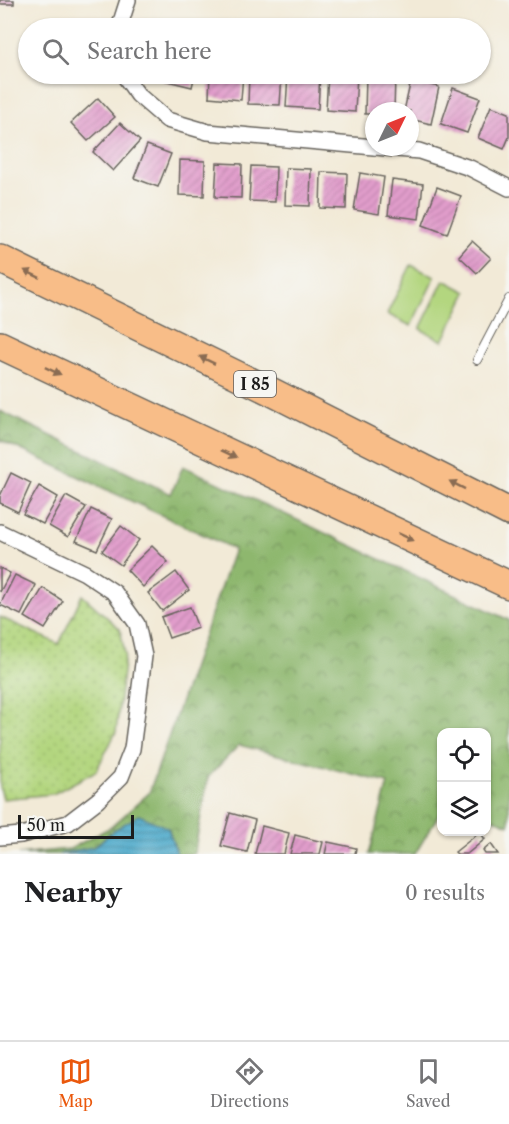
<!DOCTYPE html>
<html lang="en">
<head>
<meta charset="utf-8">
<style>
	:root { --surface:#fff; --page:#f6f6f6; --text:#202124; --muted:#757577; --line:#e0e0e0; --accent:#ea580c }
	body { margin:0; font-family:"Libre Caslon Text",serif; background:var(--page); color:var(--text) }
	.controls { position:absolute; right:18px; bottom:18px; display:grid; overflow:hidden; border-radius:12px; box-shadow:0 2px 4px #0004 }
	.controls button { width:54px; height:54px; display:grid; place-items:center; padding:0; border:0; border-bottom:2px solid var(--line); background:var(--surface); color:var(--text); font:30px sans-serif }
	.compass { position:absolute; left:365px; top:102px; width:54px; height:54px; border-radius:50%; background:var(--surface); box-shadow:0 2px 4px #0004; rotate:47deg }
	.scale { position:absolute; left:18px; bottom:15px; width:116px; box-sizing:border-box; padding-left:6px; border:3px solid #1c1c1c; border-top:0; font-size:16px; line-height:21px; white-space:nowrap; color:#1c1c1c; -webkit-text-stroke:4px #f6f6f2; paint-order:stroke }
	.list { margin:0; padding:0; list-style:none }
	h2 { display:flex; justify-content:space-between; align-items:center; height:78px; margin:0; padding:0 24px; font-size:26px }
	h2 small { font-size:20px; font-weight:400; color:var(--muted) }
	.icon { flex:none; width:33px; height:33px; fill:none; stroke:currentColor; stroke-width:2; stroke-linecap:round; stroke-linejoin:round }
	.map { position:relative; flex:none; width:509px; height:854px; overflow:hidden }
	.search { position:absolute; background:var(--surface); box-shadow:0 2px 4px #0004; left:18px; right:18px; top:18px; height:66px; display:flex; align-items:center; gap:15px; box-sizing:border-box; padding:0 21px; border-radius:33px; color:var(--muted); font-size:22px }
	.sheet { height:186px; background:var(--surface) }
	nav { display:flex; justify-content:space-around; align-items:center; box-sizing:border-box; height:84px; border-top:2px solid var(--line); background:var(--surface); font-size:16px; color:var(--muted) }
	nav a { display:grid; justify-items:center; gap:3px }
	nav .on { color:var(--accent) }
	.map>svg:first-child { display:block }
</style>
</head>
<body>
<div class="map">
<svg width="509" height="854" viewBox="0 0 509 854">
	<defs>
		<pattern id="grass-dots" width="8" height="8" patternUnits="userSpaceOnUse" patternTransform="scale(1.5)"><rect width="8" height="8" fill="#b3d67f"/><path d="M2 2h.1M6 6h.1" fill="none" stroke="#99b76d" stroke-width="1.8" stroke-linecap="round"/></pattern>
		<pattern id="forest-crowns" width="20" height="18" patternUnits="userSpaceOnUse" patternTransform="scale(1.5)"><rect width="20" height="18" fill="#8eb76e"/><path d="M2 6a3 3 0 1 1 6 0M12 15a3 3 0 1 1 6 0" fill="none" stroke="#73945a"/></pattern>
		<pattern id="water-rules" width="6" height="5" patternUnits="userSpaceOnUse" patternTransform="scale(1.5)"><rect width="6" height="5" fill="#4ca9ca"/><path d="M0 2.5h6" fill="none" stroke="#3e89a3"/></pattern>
		<pattern id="building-hatch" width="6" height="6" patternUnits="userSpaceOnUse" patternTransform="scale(1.5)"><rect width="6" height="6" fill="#e19ccb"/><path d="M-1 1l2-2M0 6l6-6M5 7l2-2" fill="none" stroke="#c086ae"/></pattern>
	</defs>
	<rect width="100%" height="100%" fill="#f6f6f2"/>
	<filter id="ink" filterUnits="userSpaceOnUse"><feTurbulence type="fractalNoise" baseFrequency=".0167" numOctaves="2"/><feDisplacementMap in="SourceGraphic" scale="12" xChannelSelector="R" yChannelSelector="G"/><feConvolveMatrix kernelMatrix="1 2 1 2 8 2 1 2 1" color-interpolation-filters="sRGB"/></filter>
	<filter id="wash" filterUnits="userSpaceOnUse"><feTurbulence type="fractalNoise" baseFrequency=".008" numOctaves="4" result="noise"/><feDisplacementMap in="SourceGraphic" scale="24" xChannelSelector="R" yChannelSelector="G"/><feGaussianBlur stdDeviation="1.35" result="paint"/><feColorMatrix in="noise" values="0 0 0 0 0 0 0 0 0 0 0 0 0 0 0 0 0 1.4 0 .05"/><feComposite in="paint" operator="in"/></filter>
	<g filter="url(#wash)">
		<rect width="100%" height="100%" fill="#f2ead7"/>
		<!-- grass -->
		<path fill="url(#grass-dots)" stroke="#68794e" stroke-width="1.5" d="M82,595l38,34 5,25 -9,78 -20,39 -43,23 -50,5 -3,-12v-170l59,27z"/>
		<!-- forest -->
		<path fill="url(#forest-crowns)" stroke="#556a45" stroke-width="1.5" d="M0,411l171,83 12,-28 326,154v205l-22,-9 -1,-84h-44l-1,79 -26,43h-46l19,-71 -149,-38 -31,32 -14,77h-17l-9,-26 -54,2 -20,17 -35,7h-41l52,-5 41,-22 38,-34 85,-244 -234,-109z"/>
		<!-- pitch -->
		<g fill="#b3d67f" stroke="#68794e" stroke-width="1.5">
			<path d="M411,265l24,12 -24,49 -24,-12z"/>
			<path d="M444,280l23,12 -24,49 -23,-12z"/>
		</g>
		<!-- water -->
		<path fill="url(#water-rules)" stroke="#346273" stroke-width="1.5" d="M139,815l29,13 9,26h-118l35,-7 20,-17z"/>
		<g id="blocks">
			<!-- building -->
			<g fill="url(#building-hatch)">
				<rect x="0" y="0" width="14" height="4"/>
				<path d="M165,74h30l-3,13 -29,-7z"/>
				<path d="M210,74h33l-2,26 -32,-3z"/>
				<path d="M249,74h33l-2,31 -32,-1z"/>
				<path d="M288,74h32l-2,35 -32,-2z"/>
				<path d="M328,74l29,1 -2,37 -29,-2z"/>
				<path d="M366,75l29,2 -1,34h-20v3h-9z"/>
				<path d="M411,80l28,7 -8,37 -21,-5v-8h-6z"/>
				<path d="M453,88l27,10 -13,35 -26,-9z"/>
				<path d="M98,98l17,19 -27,24 -17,-18z"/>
				<path d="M491,106l18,7v24l-5,12 -26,-11z"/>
				<path d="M120,123l20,18 -27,30 -20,-19z"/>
				<path d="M147,145l24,9 -13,33 -24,-9z"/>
				<path d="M180,160l25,1 -1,35 -25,-1z"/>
				<path d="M217,163l25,1 -1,34 -26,-1z"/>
				<path d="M251,166l25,1 -1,35 -26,-1z"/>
				<path d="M286,168l25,1 -1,37 -25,-1z"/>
				<path d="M321,172l26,1 -1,36 -26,-1z"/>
				<path d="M360,173l24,4 -5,37 -25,-4z"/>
				<path d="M392,180l31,4 -4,35 -31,-4z"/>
				<path d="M437,187l24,9 -14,38 -24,-9z"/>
				<path d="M472,241l19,17 -14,15 -18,-17z"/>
				<path d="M11,473l20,10 -13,29 -18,-9v-7z"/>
				<path d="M39,486l19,11 -15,27 -20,-10z"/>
				<path d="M66,496l20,11 -18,30 -19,-11z"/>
				<path d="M91,509l21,10 -15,31 -21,-9z"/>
				<path d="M121,526l18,14 -18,25 -19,-14z"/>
				<path d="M152,546l16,16 -25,25 -16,-17z"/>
				<path d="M0,568l10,5 -10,19z"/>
				<path d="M176,572l13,18 -27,21 -14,-18z"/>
				<path d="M15,575l21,10 -15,30 -21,-10z"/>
				<path d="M43,588l20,13 -18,28 -20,-12z"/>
				<path d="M190,607l8,21 -29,10 -8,-21z"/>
				<path d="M230,813l25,7 -8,32 -26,-6z"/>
				<path d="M262,826l27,7 -5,21h-29z"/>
				<path d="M480,832l5,7 -18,15h-10l-2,-2z"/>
				<path d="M295,835l28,7 -3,12h-30z"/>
				<path d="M328,842l28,6 -1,6h-30z"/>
				<path d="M491,844l7,10h-13l-2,-3z"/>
			</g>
		</g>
	</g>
	<g filter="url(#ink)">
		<use href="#blocks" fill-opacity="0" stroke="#67645d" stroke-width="1.5"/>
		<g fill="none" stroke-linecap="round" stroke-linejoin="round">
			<defs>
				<path id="lane" d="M477,360l32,-61"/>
				<g id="street">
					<path d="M119,28l9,-28"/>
					<path d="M123,74l15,21 29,25 41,12 166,15"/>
					<path d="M375,147l44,4 51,17 39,20"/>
					<path d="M0,532l85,41 30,20 22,31 7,32 -12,93 -11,28 -23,23 -30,23 -47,12 -21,2"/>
				</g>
				<g id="highway">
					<path d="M0,259l274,134 235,119"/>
					<path d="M0,345l509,240"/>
				</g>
			</defs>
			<!-- lane casing -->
			<use href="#lane" stroke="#67645d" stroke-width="10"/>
			<!-- street casing -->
			<use href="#street" stroke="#67645d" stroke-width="18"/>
			<!-- highway casing -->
			<use href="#highway" stroke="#67645d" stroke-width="30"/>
			<!-- lane -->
			<use href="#lane" stroke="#fff" stroke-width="8"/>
			<!-- street -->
			<use href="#street" stroke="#fff" stroke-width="15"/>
			<!-- highway -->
			<use href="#highway" stroke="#f8bd88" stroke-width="27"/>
		</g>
		<!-- one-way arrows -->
		<defs><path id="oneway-solid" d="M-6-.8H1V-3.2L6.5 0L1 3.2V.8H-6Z" transform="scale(1.5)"/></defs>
		<g fill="#8a6c52">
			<use href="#oneway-solid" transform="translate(32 274) rotate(-154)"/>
			<use href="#oneway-solid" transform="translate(207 360) rotate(-154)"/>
			<use href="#oneway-solid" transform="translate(53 371) rotate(25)"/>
			<use href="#oneway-solid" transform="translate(229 454) rotate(25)"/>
			<use href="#oneway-solid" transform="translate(457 485) rotate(-153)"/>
			<use href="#oneway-solid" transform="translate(406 537) rotate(25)"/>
		</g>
	</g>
	<g text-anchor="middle" stroke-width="4.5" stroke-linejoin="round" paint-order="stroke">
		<!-- shield labels -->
		<rect fill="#f6f6f2" stroke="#5d5d5c" stroke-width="1.5" x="234" y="371" width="42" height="26" rx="4.5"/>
		<g font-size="16" font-weight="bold" fill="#1c1c1c">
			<text x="255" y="390">I 85</text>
		</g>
	</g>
</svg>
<div class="controls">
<button><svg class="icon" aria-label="locate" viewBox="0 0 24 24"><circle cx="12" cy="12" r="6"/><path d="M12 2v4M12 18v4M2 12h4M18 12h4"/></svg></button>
<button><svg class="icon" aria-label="layers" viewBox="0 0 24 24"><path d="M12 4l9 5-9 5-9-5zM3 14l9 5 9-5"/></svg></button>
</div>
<svg class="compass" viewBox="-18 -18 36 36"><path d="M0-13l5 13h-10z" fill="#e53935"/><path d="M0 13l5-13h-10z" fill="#757577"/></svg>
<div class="scale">50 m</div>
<div class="search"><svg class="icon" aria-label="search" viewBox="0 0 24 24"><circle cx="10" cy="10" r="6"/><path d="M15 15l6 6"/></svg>Search here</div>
</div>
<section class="sheet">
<h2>Nearby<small>0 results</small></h2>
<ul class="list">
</ul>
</section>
<nav>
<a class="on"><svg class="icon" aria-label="map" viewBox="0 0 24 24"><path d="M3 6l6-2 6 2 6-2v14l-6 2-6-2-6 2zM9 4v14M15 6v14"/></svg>Map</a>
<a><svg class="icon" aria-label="directions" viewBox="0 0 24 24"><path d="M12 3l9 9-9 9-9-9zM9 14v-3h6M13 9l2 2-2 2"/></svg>Directions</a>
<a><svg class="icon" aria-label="saved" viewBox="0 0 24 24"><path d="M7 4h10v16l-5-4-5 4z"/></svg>Saved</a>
</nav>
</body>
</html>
